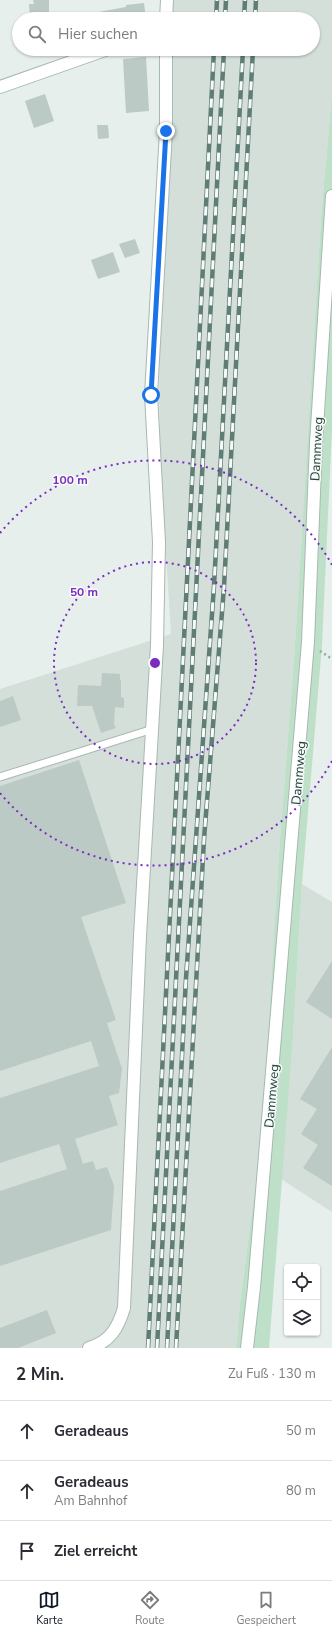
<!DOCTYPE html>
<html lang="de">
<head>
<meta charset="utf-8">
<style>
	:root { --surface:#fff; --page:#f2f2f3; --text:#2b2b33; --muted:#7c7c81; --line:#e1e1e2; --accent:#111827 }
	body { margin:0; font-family:"Nunito Sans",sans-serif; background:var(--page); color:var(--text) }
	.controls { position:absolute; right:12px; bottom:12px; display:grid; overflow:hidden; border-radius:4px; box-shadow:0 1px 3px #0004 }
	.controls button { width:36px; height:36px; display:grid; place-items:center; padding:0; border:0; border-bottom:1px solid var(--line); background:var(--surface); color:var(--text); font:20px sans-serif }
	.stop { position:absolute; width:12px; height:12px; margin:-9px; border:3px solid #1a73e8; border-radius:50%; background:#fff }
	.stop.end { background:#1a73e8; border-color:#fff; box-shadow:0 1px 4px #0008 }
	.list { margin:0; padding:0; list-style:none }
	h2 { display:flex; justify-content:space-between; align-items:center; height:52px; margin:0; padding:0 16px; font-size:17px }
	h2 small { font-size:13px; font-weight:400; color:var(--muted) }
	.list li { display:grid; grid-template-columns:26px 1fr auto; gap:12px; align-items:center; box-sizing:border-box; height:60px; padding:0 16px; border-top:1px solid var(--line) }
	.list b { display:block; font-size:15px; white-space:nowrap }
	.list p { margin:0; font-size:13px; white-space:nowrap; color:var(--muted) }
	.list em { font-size:13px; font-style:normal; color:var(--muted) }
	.icon { flex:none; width:22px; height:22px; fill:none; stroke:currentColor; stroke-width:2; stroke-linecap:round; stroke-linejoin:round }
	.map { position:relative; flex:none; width:332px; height:1348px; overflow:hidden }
	.search { position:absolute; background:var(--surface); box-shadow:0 1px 3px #0004; left:12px; right:12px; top:12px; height:44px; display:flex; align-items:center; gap:10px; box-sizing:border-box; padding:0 14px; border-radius:22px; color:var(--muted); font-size:15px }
	.sheet { height:232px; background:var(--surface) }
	nav { display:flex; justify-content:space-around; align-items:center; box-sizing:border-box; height:56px; border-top:1px solid var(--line); background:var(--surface); font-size:11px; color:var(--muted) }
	nav a { display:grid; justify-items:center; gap:2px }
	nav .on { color:var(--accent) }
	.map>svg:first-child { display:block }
</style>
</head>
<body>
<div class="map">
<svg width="332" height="1348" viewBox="0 0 332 1348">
	<rect width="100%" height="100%" fill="#e6efeb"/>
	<!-- built -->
	<g fill="#d4dfda">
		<path d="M172,0h160v93l-11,124 -26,428 -17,221 -10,168 -11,138 -17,131 -4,45h-236v-659l171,-55 -10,-158 -2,-79 3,-133 10,-215h141v-30h-141z"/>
		<path d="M302,884l30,18v310l-51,-33 12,-142z"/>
	</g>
	<!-- green -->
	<path fill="#bfe0c8" d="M332,93v336l-10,216 -20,239 -9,153 -24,311h-33l4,-45 17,-131 11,-138 10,-168 17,-221 26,-428z"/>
	<!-- building -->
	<g fill="#bbcac4">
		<path d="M33,0h16v19h-19l-1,-15h5z"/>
		<path d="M144,3l2,16h-52l-1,-6 33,-6v-2z"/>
		<path d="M146,57l3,54 -23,2 -3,-54z"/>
		<path d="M45,94l9,27 -20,7 -9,-27z"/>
		<path d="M97,125h11l1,13 -11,1z"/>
		<path d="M135,239l5,14 -15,5 -6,-14z"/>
		<path d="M113,252l7,20 -22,7 -7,-19z"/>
		<path d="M102,673l18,1v6h1v17l3,1v10l-9,-1 -1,17 2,4 -15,5 -9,-27h-15l1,-21 23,1z"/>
		<path d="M13,696l8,24 -21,7v-26z"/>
		<path d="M79,760l47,143 -45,14 35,103 -9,3 15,46 -3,24 -10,3 9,29 -43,14 8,25 10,-3 3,9 11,-3 7,19 -3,44 -111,36v-75l67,-22 -8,-25 -59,19v-65l99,-32 -8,-25 -91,30v-285z"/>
		<path d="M332,961v58l-26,-17z"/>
		<path d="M332,1047v139l-29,-18 15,-23 -17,-11 16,-25 -17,-10z"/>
		<path d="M47,1310l9,23 -38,15h-18v-20z"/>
	</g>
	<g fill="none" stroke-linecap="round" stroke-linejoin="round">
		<defs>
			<path id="service" d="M0,777l153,-48"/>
			<g id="minor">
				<path d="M166,19l1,-19"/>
				<path d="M0,87l108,-38"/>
				<path d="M89,1348c21,-6 29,-20 35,-40l16,-372 17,-291 2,-103 -8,-147 15,-264v-82"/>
				<path d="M247,1348l7,-61 54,-645 8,-199 16,-247"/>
			</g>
		</defs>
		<!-- service casing -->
		<use href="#service" stroke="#a8b8b2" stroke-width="9"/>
		<!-- minor casing -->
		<use href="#minor" stroke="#a8b8b2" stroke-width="14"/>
		<!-- path -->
		<path stroke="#86b3a5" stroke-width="2.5" stroke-dasharray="2 3" stroke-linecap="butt" d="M320,651l12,8"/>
		<!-- service -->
		<use href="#service" stroke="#fff" stroke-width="7"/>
		<!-- minor -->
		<use href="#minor" stroke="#fff" stroke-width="12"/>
		<defs>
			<g id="rail">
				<path d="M216,19l1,-19"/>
				<path d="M225,19l1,-19"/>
				<path d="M244,19l1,-19"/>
				<path d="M255,19l1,-19"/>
				<path d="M148,1348l66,-1299"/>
				<path d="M157,1348l67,-1299"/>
				<path d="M167,1348l19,-370 28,-392 29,-537"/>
				<path d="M176,1348l28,-509 20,-252 29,-538"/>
			</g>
		</defs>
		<!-- rail casing -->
		<use href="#rail" stroke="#5f7d75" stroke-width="4.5"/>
		<!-- rail -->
		<use href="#rail" stroke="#f7fbf9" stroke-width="3" stroke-dasharray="9" stroke-linecap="butt"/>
	</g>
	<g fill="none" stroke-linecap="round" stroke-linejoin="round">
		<!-- route -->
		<path stroke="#1a73e8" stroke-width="5" d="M151,395l15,-264"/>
	</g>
	<!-- distance rings -->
	<g fill="none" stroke="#7b2cbf" stroke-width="2" stroke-dasharray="2 4">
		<circle cx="155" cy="663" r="101"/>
		<path d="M332 761A202 202 0 0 1 0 793M0 533A202 202 0 0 1 332 565"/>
	</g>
	<g text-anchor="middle" stroke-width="3" stroke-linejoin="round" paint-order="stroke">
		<!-- street labels -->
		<g font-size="13" fill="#24423a" stroke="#f7fbf9">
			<text transform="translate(316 449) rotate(-87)" y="5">Dammweg</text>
			<text transform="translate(298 773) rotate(-85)" y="5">Dammweg</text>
			<text transform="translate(271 1096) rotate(-85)" y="5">Dammweg</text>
		</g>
	</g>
	<circle cx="155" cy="663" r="6" fill="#7b2cbf" stroke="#f7fbf9" stroke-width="2"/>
	<g font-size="12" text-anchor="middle" font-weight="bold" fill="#7b2cbf" stroke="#f7fbf9" stroke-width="3" stroke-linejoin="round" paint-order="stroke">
		<text x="70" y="484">100 m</text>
		<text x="84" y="596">50 m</text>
	</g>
</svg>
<div class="controls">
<button><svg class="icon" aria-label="locate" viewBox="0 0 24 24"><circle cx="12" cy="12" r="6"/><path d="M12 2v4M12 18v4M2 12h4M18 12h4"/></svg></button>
<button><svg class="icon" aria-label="layers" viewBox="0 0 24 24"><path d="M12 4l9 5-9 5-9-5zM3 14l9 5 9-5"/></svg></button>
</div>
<div class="stop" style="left:151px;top:395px"></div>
<div class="stop end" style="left:166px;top:131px"></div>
<div class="search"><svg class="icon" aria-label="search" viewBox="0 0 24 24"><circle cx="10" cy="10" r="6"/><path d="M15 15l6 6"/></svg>Hier suchen</div>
</div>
<section class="sheet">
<h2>2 Min.<small>Zu Fuß · 130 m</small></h2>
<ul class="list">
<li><svg class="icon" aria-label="ahead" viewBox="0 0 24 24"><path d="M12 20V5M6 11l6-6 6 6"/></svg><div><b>Geradeaus</b></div><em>50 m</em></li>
<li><svg class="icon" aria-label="ahead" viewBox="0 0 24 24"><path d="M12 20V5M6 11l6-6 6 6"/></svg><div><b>Geradeaus</b><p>Am Bahnhof</p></div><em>80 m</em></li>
<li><svg class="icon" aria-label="arrive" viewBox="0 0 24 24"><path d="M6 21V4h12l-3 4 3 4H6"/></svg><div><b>Ziel erreicht</b></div></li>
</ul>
</section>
<nav>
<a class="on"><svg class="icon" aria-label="map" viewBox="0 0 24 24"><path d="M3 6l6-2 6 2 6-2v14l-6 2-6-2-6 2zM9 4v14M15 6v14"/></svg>Karte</a>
<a><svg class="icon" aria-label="directions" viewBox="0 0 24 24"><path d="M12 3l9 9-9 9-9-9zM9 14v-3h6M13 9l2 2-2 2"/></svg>Route</a>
<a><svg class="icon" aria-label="saved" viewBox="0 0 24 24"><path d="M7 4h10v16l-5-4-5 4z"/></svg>Gespeichert</a>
</nav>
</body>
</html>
